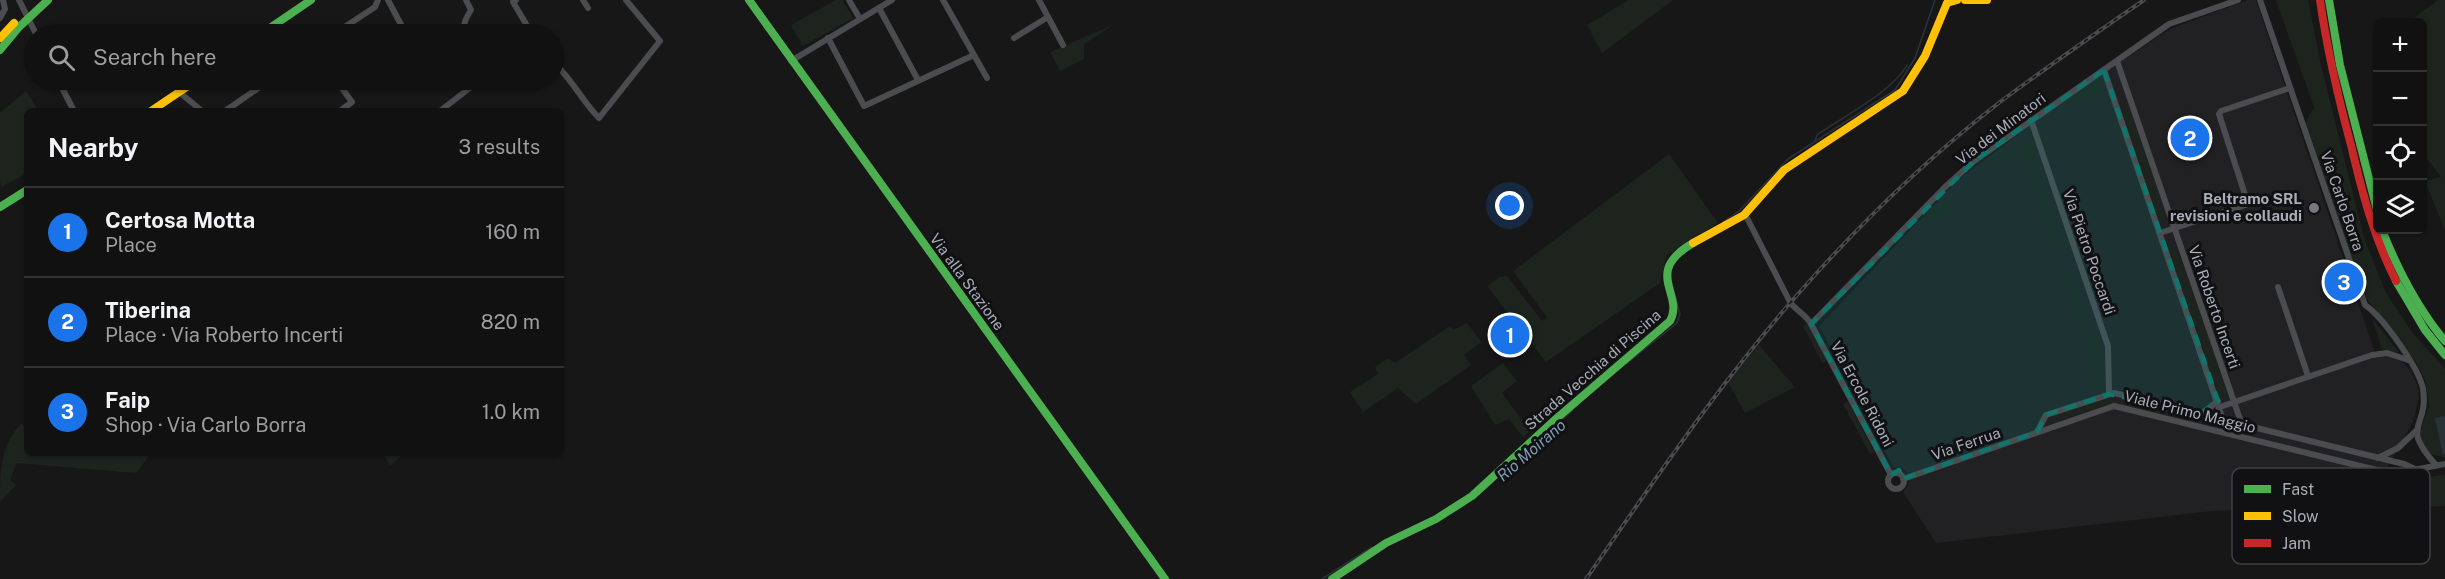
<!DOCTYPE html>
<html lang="en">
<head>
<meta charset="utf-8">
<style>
	:root { --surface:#111; --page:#1a1a1a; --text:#f1f3f6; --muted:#9c9d9f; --line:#303131; --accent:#1a73e8 }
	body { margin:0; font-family:"Public Sans",sans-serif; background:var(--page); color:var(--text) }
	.controls { position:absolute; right:18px; top:18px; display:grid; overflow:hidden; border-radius:9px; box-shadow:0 2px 4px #0004 }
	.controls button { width:54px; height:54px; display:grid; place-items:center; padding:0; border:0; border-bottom:2px solid var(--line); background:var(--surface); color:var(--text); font:30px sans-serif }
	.you { position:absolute; left:1510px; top:206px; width:21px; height:21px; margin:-15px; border:4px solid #fff; border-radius:50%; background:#1a73e8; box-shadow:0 0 0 9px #1a73e833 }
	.badge { display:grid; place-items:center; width:39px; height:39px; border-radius:50%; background:var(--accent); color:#fff; font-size:20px; font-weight:700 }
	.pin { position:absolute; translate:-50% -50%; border:3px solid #fff; box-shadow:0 2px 6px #0006 }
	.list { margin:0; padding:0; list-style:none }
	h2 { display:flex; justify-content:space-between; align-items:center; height:78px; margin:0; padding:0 24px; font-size:26px }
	h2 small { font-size:20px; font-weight:400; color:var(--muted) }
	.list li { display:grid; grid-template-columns:39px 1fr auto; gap:18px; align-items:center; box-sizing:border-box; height:90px; padding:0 24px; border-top:2px solid var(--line) }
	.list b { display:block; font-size:22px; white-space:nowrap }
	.list p { margin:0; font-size:20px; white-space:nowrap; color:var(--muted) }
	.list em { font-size:20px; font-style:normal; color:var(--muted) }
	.icon { flex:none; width:33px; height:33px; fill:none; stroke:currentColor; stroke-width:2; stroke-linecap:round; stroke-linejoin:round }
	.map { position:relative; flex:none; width:2445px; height:579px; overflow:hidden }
	.search { position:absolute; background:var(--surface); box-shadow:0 2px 4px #0004; left:24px; top:24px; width:540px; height:66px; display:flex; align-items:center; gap:15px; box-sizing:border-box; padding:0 21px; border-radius:33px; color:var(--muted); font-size:22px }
	.panel { position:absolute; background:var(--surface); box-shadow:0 2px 4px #0004; left:24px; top:108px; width:540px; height:348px; border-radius:9px }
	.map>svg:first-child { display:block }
</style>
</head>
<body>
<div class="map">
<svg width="2445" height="579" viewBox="0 0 2445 579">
	<rect width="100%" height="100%" fill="#171717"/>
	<!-- built -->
	<path fill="#212123" d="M2248,0h8l120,356h12l13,5 10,10 6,14 2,12 -6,25 -32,57 -38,27 -131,5 -276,32 -33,-51 5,-6 1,-7 -3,-8 -6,-4h-7l-74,-141 140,-147 105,-79 106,-71z"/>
	<!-- green -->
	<g fill="#1d241e">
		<path d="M836,0h6l11,18 -50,28 -12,-21z"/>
		<path d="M1629,0h44l-71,53 -15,-28z"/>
		<path d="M2276,0h32l13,65 43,173 22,55 26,39 33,37v89l-16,-5 -7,-10 -2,-12 9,-25 -3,-24 -11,-21 -50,-65 -61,-171 10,-18z"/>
		<path d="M2438,0h7v230l-20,-49 16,-4 -18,-24 -1,-131h-13z"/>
		<path d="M1115,24l-31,20v15l-24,12 -10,-19z"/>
		<path d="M2100,79l5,13 -37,13 -2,-4z"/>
		<path d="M26,91l13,20h-12v62l-25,14 -2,-5v-69z"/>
		<path d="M2129,110l37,110 -5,4 -40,-111z"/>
		<path d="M2031,135l4,13 -3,1 5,17 -10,3 -9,-25 5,1 6,-3 -2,-5z"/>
		<path d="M2013,147l4,11 -34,11 -1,-2z"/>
		<path d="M1669,154l49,69 -51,32 -7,28 -114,79 -59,-76 13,-9 7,-1 35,45 5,-4 -34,-46z"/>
		<path d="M2036,168l28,79 -9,3 -26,-79z"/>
		<path d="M1942,200l6,1 4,10 -2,3 -30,10v-3z"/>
		<path d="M2176,247l45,131 -8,2 -44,-130z"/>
		<path d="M2070,270l20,57h-9l-19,-54z"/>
		<path d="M2372,318l26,33 -2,2 -14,-4z"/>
		<path d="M1467,323l14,19 -17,13 7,10 -55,39 -18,-16 -35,24 -13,-20 28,-18 -3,-7 13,-9 7,5 55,-37 3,4z"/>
		<path d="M1808,323l19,38 -5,2 -19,-37z"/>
		<path d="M2092,330l2,5 3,-1 5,31 -2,21 -10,4c10,-16 0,-37 -6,-55z"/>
		<path d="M1759,345l36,42 -50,26 -17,-31z"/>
		<path d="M1503,363l14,18 -15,12 28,38 -7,6 -14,-18 -14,6 -24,-39z"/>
		<path d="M2222,381l6,17 -5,4 -3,-1 -6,-17z"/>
		<path d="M2109,399l111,26v4l-109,-26 -49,17 -2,-5z"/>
		<path d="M1848,401l26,51 -4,2 -27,-50z"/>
		<path d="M22,423l5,8v22h124l-15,20 -119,-10 -7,17 6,5 -16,17c0,-28 0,-58 22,-79z"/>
		<path d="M383,453h17l1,3 -11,10z"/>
		<path d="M2306,460l61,16 -4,3 -57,-14z"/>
		<path d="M2445,475v31l-71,4 -9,-1 -3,-8 28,-20z"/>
	</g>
	<!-- water -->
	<path fill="#2a3239" d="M2445,416v38l-2,1 -8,-37z"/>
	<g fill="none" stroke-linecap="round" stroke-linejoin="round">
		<!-- stream -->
		<g stroke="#2a3239" stroke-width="1.5">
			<path d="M1815,141l2,-6c27,-19 75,-43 90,-70"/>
			<path d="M1723,222l16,-11 49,-52 107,-69 20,-32 20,-58"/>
			<path d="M1626,364l51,-41 3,-9 -9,-33"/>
			<path d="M1527,451l46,-41"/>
			<path d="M1483,491l12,-11"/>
			<path d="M1322,579l50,-32"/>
		</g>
		<!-- street -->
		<g stroke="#4b4c50" stroke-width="6">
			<path d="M19,0l17,34"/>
			<path d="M388,0l18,34"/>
			<path d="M516,0l-3,2 19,32"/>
			<path d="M583,0l5,8"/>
			<path d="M849,0l11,19"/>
			<path d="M943,0l44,78"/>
			<path d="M1039,0l24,45"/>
			<path d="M2260,0l105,305c18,12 54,63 58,84 6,40 -24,35 13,76"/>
			<path d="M879,8l39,72"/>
			<path d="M0,18l5,-9 -2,-9"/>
			<path d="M334,34l41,-27 3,-7"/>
			<path d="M465,34c-3,-9 1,-16 6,-24l-5,-10"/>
			<path d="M828,38l36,68 110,-51"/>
			<path d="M1014,38l34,-21"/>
			<path d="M791,61l101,-61"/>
			<path d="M2117,61l125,364"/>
			<path d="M554,63c18,16 28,38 45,55l61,-77 -34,-41"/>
			<path d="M2104,70l119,350"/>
			<path d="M58,80l16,31"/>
			<path d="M172,80l9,10"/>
			<path d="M336,80l16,22 -12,9"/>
			<path d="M179,92l23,19"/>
			<path d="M225,111l45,-31"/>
			<path d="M440,111l40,-31"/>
			<path d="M2031,120l77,226 1,48"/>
			<path d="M1745,214l45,88c6,9 16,12 21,22l80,151"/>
			<path d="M2160,233l88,-29 -29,-90 2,-3 69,-23"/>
			<path d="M2278,287l30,89"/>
			<path d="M1811,324l134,-137 29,-26 195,-137 69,-24"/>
			<path d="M2220,407l152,-52 15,-2 21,7"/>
			<path d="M2201,414l17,-13"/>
			<path d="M2037,432l9,-17 68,-22 290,71 11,5"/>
			<path d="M2378,458l20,-10 18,-17"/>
			<circle cx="1896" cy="481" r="8"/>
			<path d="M1903,479l211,-73 279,68 52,-10"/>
		</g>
		<!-- fast -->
		<g stroke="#4caf50" stroke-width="8">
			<path d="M749,0l416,579"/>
			<path d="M2329,0l11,65 38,149"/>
			<path d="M261,34l50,-34"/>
			<path d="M0,50l19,-23 29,-27"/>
			<path d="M0,207l27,-17"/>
			<path d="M2382,230c16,40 35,78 63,111"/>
			<path d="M2396,281l29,49 20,25"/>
			<path d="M1332,579l54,-36 50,-24 36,-23 85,-78 113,-97c15,-27 -28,-48 23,-78"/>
		</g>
		<!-- slow -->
		<g stroke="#ffc107" stroke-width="8">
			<path d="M1965,0h22"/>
			<path d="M0,38l14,-15"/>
			<path d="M151,111l46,-31"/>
			<path d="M1693,243l51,-28 40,-45 119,-79 22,-35 22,-53 10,-3"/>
		</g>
		<!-- jam -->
		<path stroke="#c62828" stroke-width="8" d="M2320,0c7,49 18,97 31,145 11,47 23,93 45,136"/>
		<defs>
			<path id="rail" d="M1586,579c72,-104 143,-210 229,-304 56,-62 119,-122 185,-173 47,-35 96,-69 144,-102"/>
		</defs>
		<!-- rail casing -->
		<use href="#rail" stroke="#4b4c4f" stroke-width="4"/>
		<!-- rail -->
		<use href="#rail" stroke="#111113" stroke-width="1.5" stroke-dasharray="4.5" stroke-linecap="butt"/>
	</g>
	<!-- marked area -->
	<path fill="#0f766e" fill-opacity="0.2" stroke="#0f766e" stroke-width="4.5" stroke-dasharray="12 8" stroke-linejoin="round" d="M2104,70l114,331 -17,13 -92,-20 -63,21 -9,17 -134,47 -4,-9 -8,5 -80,-151 163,-163z"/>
	<!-- markers -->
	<circle fill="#757880" stroke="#111113" stroke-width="2" cx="2314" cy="208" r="6"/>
	<g text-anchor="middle" stroke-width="6" stroke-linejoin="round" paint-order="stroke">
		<!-- street labels -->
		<g font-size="15" fill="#a8adb8" stroke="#111113">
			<text transform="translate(2001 129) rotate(-37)" y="5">Via dei Minatori</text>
			<text transform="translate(2342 201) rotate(71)" y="5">Via Carlo Borra</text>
			<text transform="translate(2089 252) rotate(71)" y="5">Via Pietro Poccardi</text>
			<text transform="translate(967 282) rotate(54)" y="5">Via alla Stazione</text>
			<text transform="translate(2214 307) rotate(71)" y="5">Via Roberto Incerti</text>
			<text transform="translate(1593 370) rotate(-41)" y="5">Strada Vecchia di Piscina</text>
			<text transform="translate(1862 394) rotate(62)" y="5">Via Ercole Ridoni</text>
			<text transform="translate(2190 412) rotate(14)" y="5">Viale Primo Maggio</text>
			<text transform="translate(1966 444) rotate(-19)" y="5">Via Ferrua</text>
		</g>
		<!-- poi labels -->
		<g font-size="15" font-weight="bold" fill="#a8adb8" stroke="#111113" text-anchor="end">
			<text x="2302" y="204">Beltramo SRL<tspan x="2302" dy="17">revisioni e collaudi</tspan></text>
		</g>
		<!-- water labels -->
		<g font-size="16" font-style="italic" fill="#7f9bb3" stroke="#111113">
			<text transform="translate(1531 450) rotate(-41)" y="6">Rio Moirano</text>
		</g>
	</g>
	<!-- legend -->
	<rect x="2232" y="468" width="198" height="96" rx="9" fill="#111113" stroke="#3e4045" stroke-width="1.5"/>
	<rect x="2244" y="485" width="27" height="8" fill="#4caf50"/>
	<rect x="2244" y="512" width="27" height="8" fill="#ffc107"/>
	<rect x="2244" y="539" width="27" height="8" fill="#c62828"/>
	<g font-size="16" fill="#a8adb8">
		<text x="2282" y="495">Fast</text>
		<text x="2282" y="522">Slow</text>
		<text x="2282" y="549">Jam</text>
	</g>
</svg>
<div class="controls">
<button>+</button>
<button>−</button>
<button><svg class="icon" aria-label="locate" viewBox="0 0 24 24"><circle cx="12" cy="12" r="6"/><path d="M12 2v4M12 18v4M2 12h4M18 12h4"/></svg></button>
<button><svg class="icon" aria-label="layers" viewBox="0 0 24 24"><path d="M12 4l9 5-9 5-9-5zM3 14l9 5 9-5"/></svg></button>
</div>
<div class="you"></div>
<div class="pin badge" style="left:1510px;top:335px">1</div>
<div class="pin badge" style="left:2190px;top:138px">2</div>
<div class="pin badge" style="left:2344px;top:282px">3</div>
<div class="search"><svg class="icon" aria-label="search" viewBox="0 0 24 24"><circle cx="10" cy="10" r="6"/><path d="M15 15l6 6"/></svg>Search here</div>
<section class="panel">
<h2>Nearby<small>3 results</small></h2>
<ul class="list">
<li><span class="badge">1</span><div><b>Certosa Motta</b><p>Place</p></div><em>160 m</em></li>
<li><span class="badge">2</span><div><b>Tiberina</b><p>Place · Via Roberto Incerti</p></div><em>820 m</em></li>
<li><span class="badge">3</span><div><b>Faip</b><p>Shop · Via Carlo Borra</p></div><em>1.0 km</em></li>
</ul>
</section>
</div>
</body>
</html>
